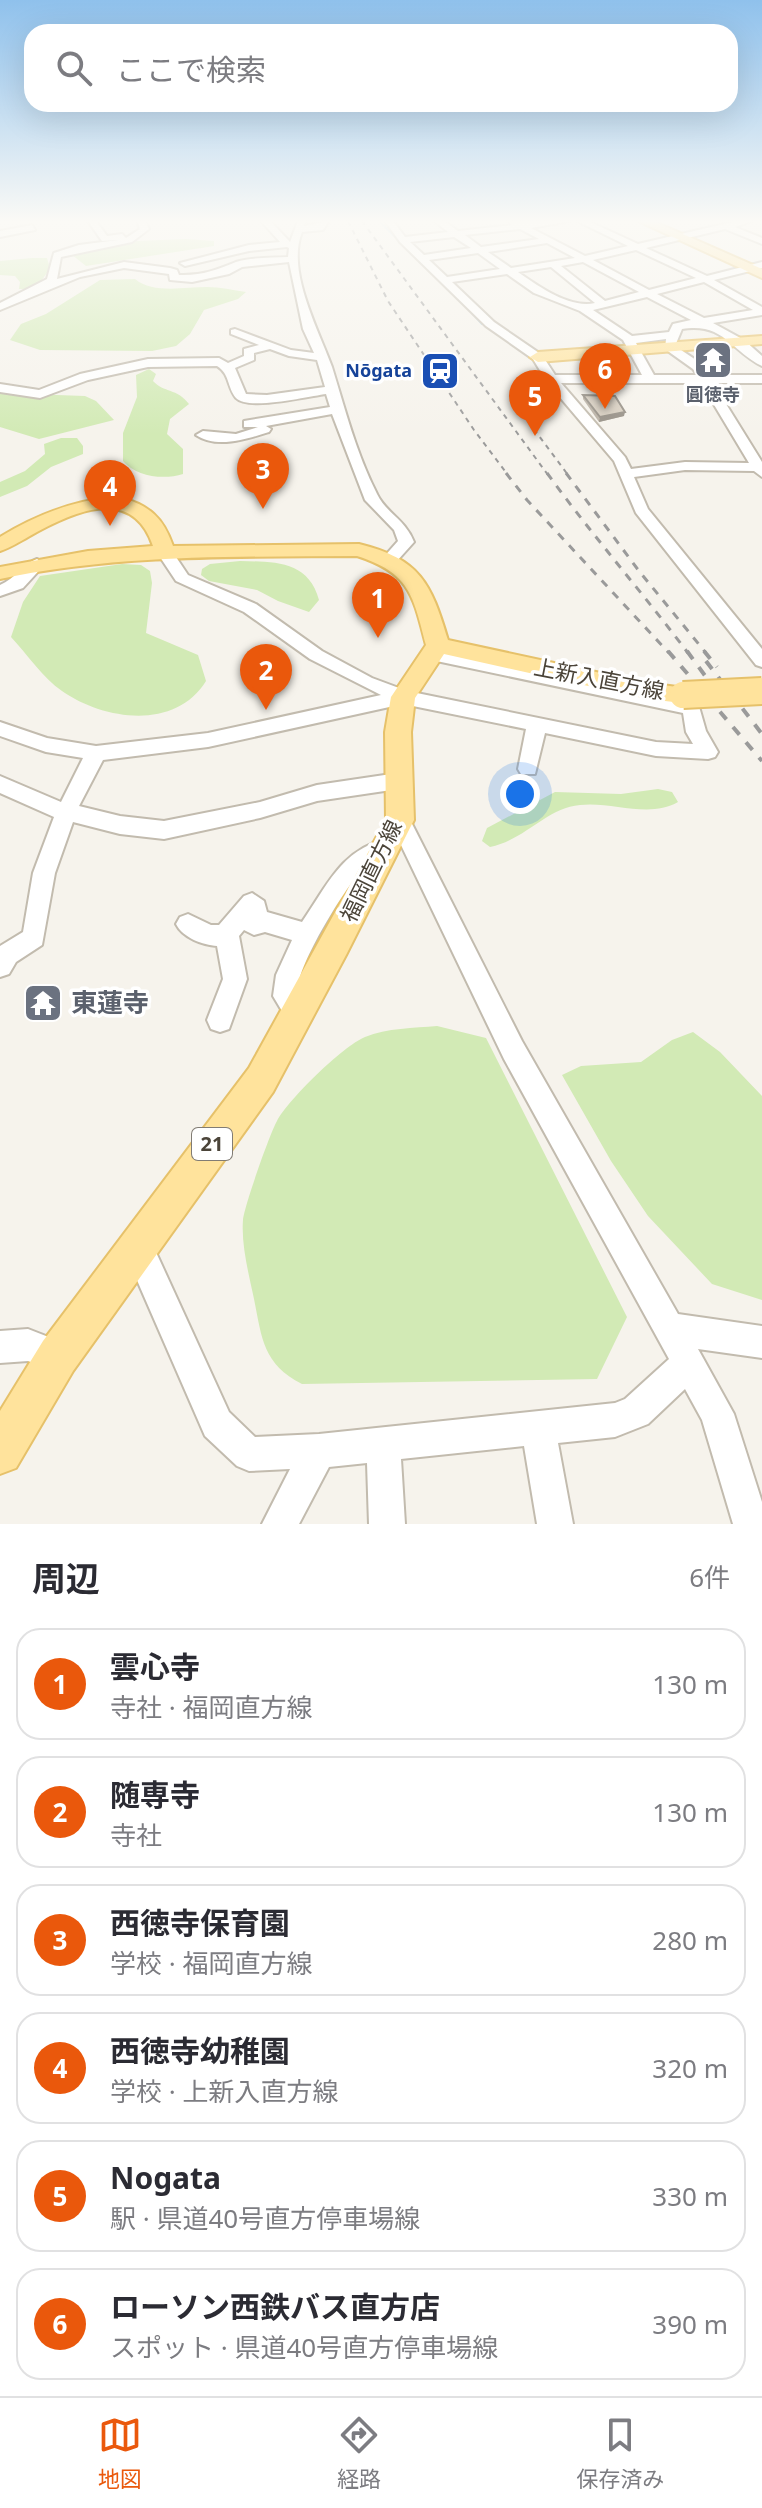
<!DOCTYPE html>
<html lang="ja">
<head>
<meta charset="utf-8">
<style>
	:root { --surface:#fff; --page:#f7f7f7; --text:#2b2b33; --muted:#7c7c81; --line:#e1e1e2; --accent:#ea580c }
	body { margin:0; font-family:"Noto Sans","Noto Sans JP",sans-serif; background:var(--page); color:var(--text) }
	.you { position:absolute; left:520px; top:794px; width:28px; height:28px; margin:-20px; border:6px solid #fff; border-radius:50%; background:#1a73e8; box-shadow:0 0 0 12px #1a73e833 }
	.badge { display:grid; place-items:center; width:52px; height:52px; border-radius:50%; background:var(--accent); color:#fff; font-size:26px; font-weight:700 }
	.pin { position:absolute; translate:-50% -66px; filter:drop-shadow(0 2px 4px #0008) }
	.pin::after { content:''; position:absolute; top:42px; width:28px; height:24px; background:inherit; clip-path:polygon(0 0,100% 0,50% 100%) }
	.list { margin:0; padding:0; list-style:none }
	h2 { display:flex; justify-content:space-between; align-items:center; height:104px; margin:0; padding:0 32px; font-size:34px }
	h2 small { font-size:26px; font-weight:400; color:var(--muted) }
	.list li { display:grid; grid-template-columns:52px 1fr auto; gap:24px; align-items:center; box-sizing:border-box; height:112px; margin:0 16px 16px; padding:0 16px; border:2px solid var(--line); border-radius:24px }
	.list b { display:block; font-size:30px; white-space:nowrap }
	.list p { margin:0; font-size:26px; white-space:nowrap; color:var(--muted) }
	.list em { font-size:26px; font-style:normal; color:var(--muted) }
	.icon { flex:none; width:44px; height:44px; fill:none; stroke:currentColor; stroke-width:2; stroke-linecap:round; stroke-linejoin:round }
	.map { position:relative; flex:none; width:762px; height:1524px; overflow:hidden }
	.search { position:absolute; background:var(--surface); box-shadow:0 8px 32px #0002; left:24px; right:24px; top:24px; height:88px; display:flex; align-items:center; gap:20px; box-sizing:border-box; padding:0 28px; border-radius:24px; color:var(--muted); font-size:30px }
	.sheet { height:872px; background:var(--surface) }
	nav { display:flex; justify-content:space-around; align-items:center; box-sizing:border-box; height:112px; border-top:2px solid var(--line); background:var(--surface); font-size:22px; color:var(--muted) }
	nav a { display:grid; justify-items:center; gap:4px }
	nav .on { color:var(--accent) }
	.map>svg:first-child { display:block }
</style>
</head>
<body>
<div class="map">
<svg width="762" height="1524" viewBox="0 0 762 1524">
	<rect width="100%" height="100%" fill="#f6f3ec"/>
	<!-- green -->
	<g fill="#d2eab5">
		<path d="M186,239l28,2v5l-128,20 -15,-12 66,-13z"/>
		<path d="M32,258h15l3,10c-9,14 -13,22 -31,21l1,-7 -5,-6 -15,-1v-14z"/>
		<path d="M135,279c18,15 49,8 72,8 13,0 26,3 39,5l-8,7 -34,11 -14,24 -14,12 -24,5 -112,-1 -30,-10 11,-16 25,-10 54,-34z"/>
		<path d="M149,369l7,5 -3,7c11,12 24,7 36,23l-19,15 -3,15 16,15v25c-19,6 -47,3 -60,-13v-28l14,-36 -1,-22z"/>
		<path d="M0,393l85,3 11,5 18,19 -75,19 -39,-12z"/>
		<path d="M61,438h16l6,8v8l-32,13 -24,19 -27,11v-15l25,-11 20,-17 -1,-10z"/>
		<path d="M240,561c34,1 68,-1 79,39l-10,12 -31,-11 -21,-11 -48,-9 -8,-6 1,-6 8,-5z"/>
		<path d="M122,564l19,1 9,6 2,12 -6,50 52,22 8,26c-30,49 -101,40 -144,10 -19,-13 -35,-37 -51,-54l12,-35 17,-26z"/>
		<path d="M658,789l14,3 6,10c-29,17 -67,-1 -98,3 -34,3 -53,34 -90,42l-8,-6 5,-13 68,-36 66,2z"/>
		<path d="M437,1026l49,12 141,279 -30,62 -295,5c-39,-20 -40,-45 -48,-85 -5,-24 -13,-54 -11,-79 1,-13 27,-87 34,-99 11,-21 66,-75 88,-84 22,-9 49,-9 72,-11z"/>
		<path d="M693,1032l27,20 42,44v204l-50,-16 -64,-68 -37,-55 -49,-86 19,-9 60,-4 31,-22z"/>
	</g>
	<g fill="none" stroke-linecap="round" stroke-linejoin="round">
		<!-- stream -->
		<g stroke="#a9d4f2" stroke-width="2">
			<path d="M379,221l43,42"/>
			<path d="M462,302l20,22"/>
		</g>
		<defs>
			<g id="minor">
				<path d="M88,221h8l11,15 15,-2 4,4 14,-9 -3,-8h8l4,8 -17,13 -71,15 -4,22 67,-17 46,6 7,2 2,5c22,1 37,-5 57,-13 15,-5 36,-4 52,-5l1,-9 -2,-1 -38,4 -64,15 -5,-3 69,-18 31,-3 -19,-21h9l20,21 8,-21h8l-2,5 25,-5 -6,9 -21,2c-16,39 17,99 30,135 13,42 24,86 45,127 9,19 28,25 37,48l-18,20 -6,2 -8,-5 16,-18 -4,-11 -29,-30 -33,-86 -66,12 5,3 -2,3c-22,7 -52,17 -73,3l7,-4 33,3 22,-7h-14v-6l86,-14 -4,-13c-16,2 -78,17 -90,4 -9,-11 -6,-24 -19,-32l-69,1 -60,13 -48,18 -40,-6v-8l39,6 41,-16 68,-15 71,-1 9,5 16,-7v-7l15,-4 -28,-11v-4l4,-1 56,21 23,3 -11,-24 -14,-67 -47,5 -13,7 -37,8 -22,-2 -1,-6 -45,-6 -44,9 -80,33v-7l47,-24 7,-26 25,-8 39,-5 -16,1zM270,349l19,7 28,4 8,27 -58,8 -21,-1 -11,-26 19,-8v-7z"/>
				<path d="M385,221h8l12,16 43,-5 -14,-11h10l14,10 54,-6 -4,-4h61l-38,7 54,28 43,-10 -51,-25h11l50,23 99,-23h15l-17,6 27,11v6l-37,-15 -79,19 61,28 55,-14v6l-48,12 48,27v8l-49,8 31,17 18,16v10c-31,-15 -38,-44 -80,-37l-7,17 27,18 7,11h53v8h-49l49,79v15l-8,-6 -69,-1 -51,7 14,32 114,140v18l-6,-2 -120,-152 -22,-52 -67,-79 -14,-23 -47,-33 -86,-84zM520,229l19,10 -58,8 -16,-12zM454,237l17,11 -47,7 -14,-13zM547,243l28,15 -64,10 -23,-16zM636,250l60,28 -47,12 -56,-30zM478,253l22,16 -53,8 -18,-17zM583,262l56,30 -34,9 -44,-35zM551,267l44,36c-25,6 -57,-17 -77,-31zM507,274l27,19 46,18 43,29 19,35h-87l-13,-20 -48,-33 -42,-40zM704,282l49,28 -49,8 -47,-24zM647,297l44,23 -18,4 -4,8 -37,4 -39,-26zM666,339l-1,10 28,20 4,6h-43l-18,-32zM561,383h140l48,80 -64,-1 -54,7 -6,-12z"/>
				<path d="M32,225l3,5 -35,7v-6z"/>
				<path d="M166,549l6,2 16,24 68,29 66,47 50,27 35,13 249,51 37,2 -7,-12 -3,-19 -256,-54 -3,-4 3,-4 6,-2 265,54 8,28 12,21 -3,5 -7,2 -52,-3 -111,-23 -10,41h-14l-3,-5 8,-40 -123,-25 -195,43 -105,13 -24,46 41,10 44,5 96,-19 57,-17 81,-12 7,2 3,6 -3,6 -7,2 -81,12 -57,17 -96,21 -44,-5 -47,-12 -18,51 -13,72 -26,17 -7,12 -9,3v-31l23,-14 10,-59 21,-56 -54,-24v-17l61,26 22,-44 -37,-6 -46,-16v-14l47,16 49,8 112,-13 173,-38 -71,-36 -66,-47 -68,-31 -18,-27z"/>
				<path d="M37,559l8,5 -22,24 -23,8v-11c15,-6 23,-21 37,-26z"/>
				<path d="M400,812l7,2 115,227 156,273 84,12v32l-64,-9 36,65 28,88v22h-29l-31,-104 -17,-31 -37,35 -33,13 -57,6 15,81h-36l-13,-78 -123,13 4,65h-36l-2,-61 -38,4 -30,57h-37l28,-55 -41,2 -12,-5 -32,-30 -82,-188 4,-11 11,-4 11,4 80,175 26,25 64,-3 296,-31 10,-4 44,-40 -165,-300 -115,-239 4,-6z"/>
				<path d="M386,839l8,3 3,6 -3,6c-13,5 -24,7 -33,17 -16,17 -66,98 -63,120 1,7 9,15 12,22l-4,8 -9,4 -9,-4 -15,-25 3,-21 16,-35 -27,-8 -11,3 -10,-5 -5,6 8,43 -18,50 -9,3 -9,-3 -4,-9 16,-41 -6,-33c-14,-1 -34,-8 -41,-22l4,-7 8,-3 23,11h8l25,-29 8,-3 12,8 3,11 35,10c25,-36 39,-72 84,-83z"/>
				<path d="M28,1329l41,16 5,11 -5,11 -11,5 -30,-11 -28,2v-32z"/>
			</g>
			<g id="major">
				<path d="M638,221h15l109,48v9z"/>
				<path d="M762,336v8l-224,18 -8,-5 8,-5z"/>
				<path d="M119,497c30,8 44,20 54,49l186,-2c61,15 72,39 89,96l199,43 45,6 3,6 -3,6 -9,2 -36,-4 -203,-45 -29,44 -4,34 3,88 -68,135 -73,137 -200,279 -57,97 -16,6v-63l43,-70 206,-273 137,-248 -1,-88 6,-35 35,-52c-13,-50 -16,-72 -69,-89 -121,1 -238,-2 -357,23v-12l88,-16 65,-5c-21,-63 -83,-33 -125,-9 -9,5 -18,11 -28,14v-14c38,-23 76,-38 119,-40z"/>
			</g>
		</defs>
		<!-- minor casing -->
		<use href="#minor" stroke="#c2bbae" stroke-width="4"/>
		<!-- major casing -->
		<use href="#major" stroke="#e6c16a" stroke-width="4"/>
		<!-- minor -->
		<use href="#minor" fill="#fff" fill-rule="evenodd"/>
		<!-- major -->
		<use href="#major" fill="#ffe39c" fill-rule="evenodd"/>
		<!-- rail-far2 -->
		<g stroke="#9a9a9a" stroke-width="2" stroke-dasharray="5 5" stroke-linecap="butt">
			<path d="M348,221l40,80 86,129 34,45"/>
			<path d="M362,221l186,254"/>
			<path d="M522,413l46,62"/>
		</g>
		<!-- rail-far1 -->
		<g stroke="#9a9a9a" stroke-width="3" stroke-dasharray="8 8" stroke-linecap="butt">
			<path d="M506,473l21,27 142,153"/>
			<path d="M547,473c45,62 95,119 141,180"/>
			<path d="M566,473l73,98 67,82"/>
		</g>
		<!-- rail -->
		<g stroke="#9a9a9a" stroke-width="4" stroke-dasharray="10 10" stroke-linecap="butt">
			<path d="M668,651l94,110"/>
			<path d="M687,651l19,26"/>
			<path d="M704,651l13,16"/>
			<path d="M706,661l56,73"/>
		</g>
		<defs>
			<path id="major-bridge" d="M683,695l79,-4"/>
		</defs>
		<!-- major-bridge casing -->
		<use href="#major-bridge" stroke="#e6c16a" stroke-width="30" stroke-linecap="butt"/>
		<!-- major-bridge -->
		<use href="#major-bridge" stroke="#ffe39c" stroke-width="26"/>
	</g>
	<!-- wall -->
	<path fill="#bab2a6" d="M583,395l41,21 -25,6 -16,-23z"/>
	<!-- shaded-wall -->
	<path fill="#979187" d="M625,412l-1,4 -25,6 1,-5z"/>
	<!-- building -->
	<path fill="#d8cfc1" stroke="#979187" stroke-width="2" d="M583,395l32,1 10,16 -25,5z"/>
	<!-- sky -->
	<linearGradient id="sky" x2="0" y2="1"><stop stop-color="#8fc1ec"/><stop offset="0.51" stop-color="#fbfaf6"/><stop offset="1" stop-color="#fbfaf6" stop-opacity="0"/></linearGradient>
	<rect width="762" height="434" fill="url(#sky)"/>
	<!-- icons -->
	<defs>
		<symbol id="temple-square" viewBox="-11 -11 22 22"><rect x="-9" y="-9" width="18" height="18" rx="4" fill="#6b7280" stroke="#fff"/><path d="M0-6L5-2H3V0L6.5 2.5H4V6H1.5V3h-3V6H-4V2.5H-6.5L-3 0V-2H-5Z" fill="#fff"/></symbol>
		<symbol id="station-square" viewBox="-11 -11 22 22"><rect x="-9" y="-9" width="18" height="18" rx="4" fill="#1a4fb4" stroke="#fff"/><path d="M-3-6H3Q5-6 5-4V2Q5 4 3 4L4.5 6H3L1.5 4h-3L-3 6H-4.5L-3 4Q-5 4-5 2V-4Q-5-6-3-6ZM-3.5-4v3h7v-3ZM-3.5 1v1.5H-2V1ZM2 1v1.5H3.5V1Z" fill="#fff"/></symbol>
	</defs>
	<g fill-rule="evenodd">
		<use href="#temple-square" x="691" y="338" width="44" height="44"/>
		<use href="#station-square" x="418" y="349" width="44" height="44"/>
		<use href="#temple-square" x="21" y="981" width="44" height="44"/>
	</g>
	<g text-anchor="middle" stroke-width="7" stroke-linejoin="round" paint-order="stroke">
		<!-- far-transit labels -->
		<g font-size="18" font-weight="bold" fill="#164399" stroke="#fff" text-anchor="end">
			<text x="412" y="377">Nōgata</text>
		</g>
		<!-- far-worship labels -->
		<g font-size="18" font-weight="bold" fill="#5b616d" stroke="#fff">
			<text x="713" y="401">圓徳寺</text>
		</g>
		<!-- shield labels -->
		<rect fill="#fff" stroke="#817c74" stroke-width="2" x="192" y="1128" width="40" height="32" rx="6"/>
		<g font-size="20" font-weight="bold" fill="#4b4439">
			<text x="212" y="1151">21</text>
		</g>
		<!-- street labels -->
		<g font-size="22" fill="#4b4439" stroke="#fff">
			<text transform="translate(599 679) rotate(11)" y="8">上新入直方線</text>
			<text transform="translate(371 871) rotate(-64)" y="8">福岡直方線</text>
		</g>
		<!-- near-worship labels -->
		<g font-size="26" font-weight="bold" fill="#5b616d" stroke="#fff" text-anchor="start">
			<text x="71" y="1012">東蓮寺</text>
		</g>
	</g>
</svg>
<div class="you"></div>
<div class="pin badge" style="left:378px;top:638px">1</div>
<div class="pin badge" style="left:266px;top:710px">2</div>
<div class="pin badge" style="left:263px;top:509px">3</div>
<div class="pin badge" style="left:110px;top:526px">4</div>
<div class="pin badge" style="left:535px;top:436px">5</div>
<div class="pin badge" style="left:605px;top:409px">6</div>
<div class="search"><svg class="icon" aria-label="search" viewBox="0 0 24 24"><circle cx="10" cy="10" r="6"/><path d="M15 15l6 6"/></svg>ここで検索</div>
</div>
<section class="sheet">
<h2>周辺<small>6件</small></h2>
<ul class="list">
<li><span class="badge">1</span><div><b>雲心寺</b><p>寺社 · 福岡直方線</p></div><em>130 m</em></li>
<li><span class="badge">2</span><div><b>随専寺</b><p>寺社</p></div><em>130 m</em></li>
<li><span class="badge">3</span><div><b>西徳寺保育園</b><p>学校 · 福岡直方線</p></div><em>280 m</em></li>
<li><span class="badge">4</span><div><b>西徳寺幼稚園</b><p>学校 · 上新入直方線</p></div><em>320 m</em></li>
<li><span class="badge">5</span><div><b>Nogata</b><p>駅 · 県道40号直方停車場線</p></div><em>330 m</em></li>
<li><span class="badge">6</span><div><b>ローソン西鉄バス直方店</b><p>スポット · 県道40号直方停車場線</p></div><em>390 m</em></li>
</ul>
</section>
<nav>
<a class="on"><svg class="icon" aria-label="map" viewBox="0 0 24 24"><path d="M3 6l6-2 6 2 6-2v14l-6 2-6-2-6 2zM9 4v14M15 6v14"/></svg>地図</a>
<a><svg class="icon" aria-label="directions" viewBox="0 0 24 24"><path d="M12 3l9 9-9 9-9-9zM9 14v-3h6M13 9l2 2-2 2"/></svg>経路</a>
<a><svg class="icon" aria-label="saved" viewBox="0 0 24 24"><path d="M7 4h10v16l-5-4-5 4z"/></svg>保存済み</a>
</nav>
</body>
</html>
